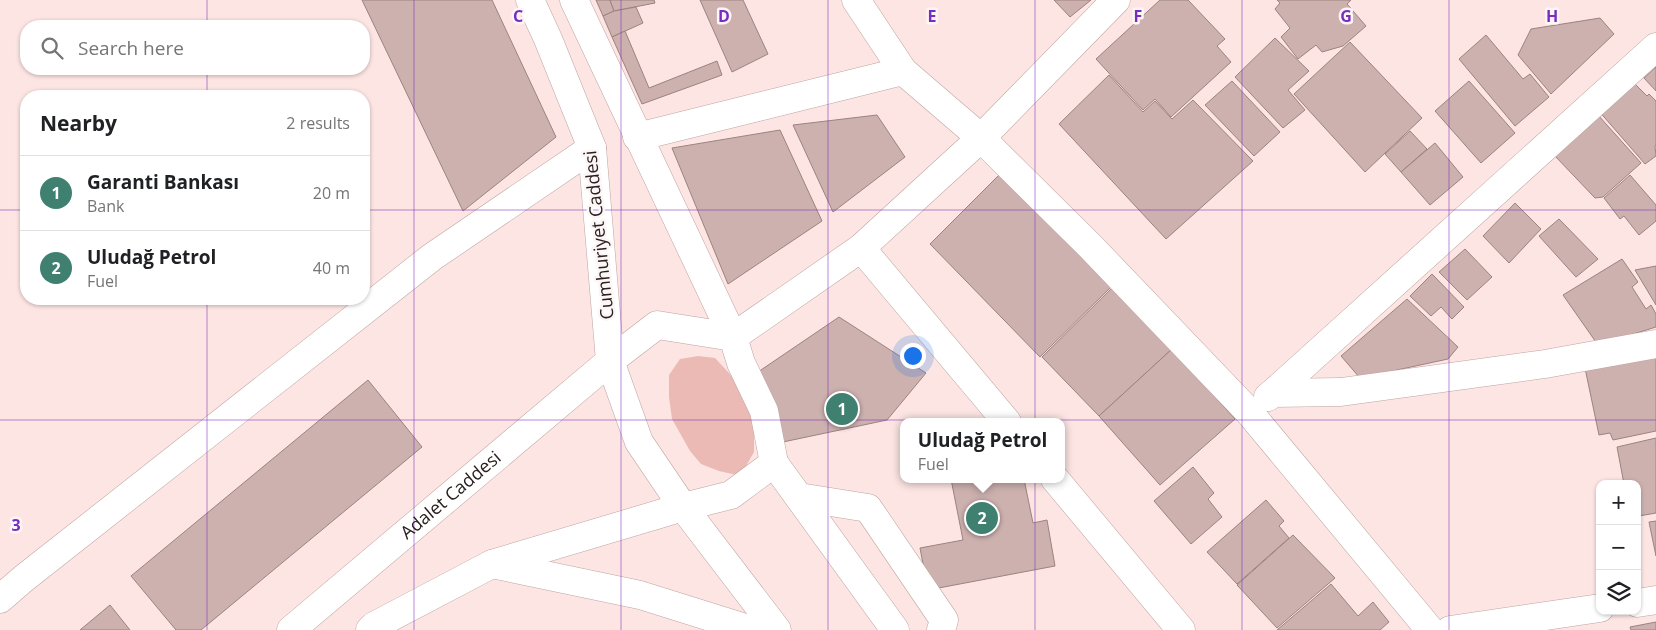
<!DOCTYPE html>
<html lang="en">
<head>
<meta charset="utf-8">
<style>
	:root { --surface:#fff; --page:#f6f6f6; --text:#202124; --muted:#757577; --line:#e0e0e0; --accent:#408070 }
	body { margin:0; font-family:"Open Sans",sans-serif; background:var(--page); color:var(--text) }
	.controls { position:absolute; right:15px; bottom:15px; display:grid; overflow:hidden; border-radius:10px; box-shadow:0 1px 4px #0004 }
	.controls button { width:45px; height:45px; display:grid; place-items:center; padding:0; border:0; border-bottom:1px solid var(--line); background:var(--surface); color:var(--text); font:25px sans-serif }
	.you { position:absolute; left:912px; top:355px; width:18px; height:18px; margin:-12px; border:4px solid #fff; border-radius:50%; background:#1a73e8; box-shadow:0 0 0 8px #1a73e833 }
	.badge { display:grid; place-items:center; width:32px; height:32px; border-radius:50%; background:var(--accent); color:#fff; font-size:16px; font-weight:700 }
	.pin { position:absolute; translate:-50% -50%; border:2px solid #fff; box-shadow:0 1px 5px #0006 }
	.popup { position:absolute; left:900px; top:418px; width:165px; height:65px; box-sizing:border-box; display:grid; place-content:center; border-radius:10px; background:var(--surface); filter:drop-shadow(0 1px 4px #0005); font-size:16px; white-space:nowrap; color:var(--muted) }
	.popup b { font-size:19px; color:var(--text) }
	.popup::after { content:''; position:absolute; left:50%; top:100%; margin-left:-10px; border:10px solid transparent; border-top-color:var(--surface) }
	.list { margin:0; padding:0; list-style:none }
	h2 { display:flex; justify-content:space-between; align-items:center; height:65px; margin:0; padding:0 20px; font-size:21px }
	h2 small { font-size:16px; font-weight:400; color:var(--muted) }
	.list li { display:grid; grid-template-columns:32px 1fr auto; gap:15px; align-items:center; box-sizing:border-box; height:75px; padding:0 20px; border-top:1px solid var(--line) }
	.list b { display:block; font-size:19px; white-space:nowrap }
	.list p { margin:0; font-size:16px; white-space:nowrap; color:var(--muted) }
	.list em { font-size:16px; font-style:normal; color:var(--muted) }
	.icon { flex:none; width:28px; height:28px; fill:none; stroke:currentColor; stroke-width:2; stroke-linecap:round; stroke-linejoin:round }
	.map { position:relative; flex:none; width:1656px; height:630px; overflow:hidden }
	.search { position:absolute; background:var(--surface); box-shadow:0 1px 4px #0004; left:20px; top:20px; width:350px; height:55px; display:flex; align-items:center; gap:12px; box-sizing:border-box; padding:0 18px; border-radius:20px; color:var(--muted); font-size:19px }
	.panel { position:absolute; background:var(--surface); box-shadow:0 1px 4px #0004; left:20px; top:90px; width:350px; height:215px; border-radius:20px }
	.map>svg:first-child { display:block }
</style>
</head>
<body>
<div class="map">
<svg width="1656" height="630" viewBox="0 0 1656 630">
	<rect width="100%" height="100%" fill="#fce5e2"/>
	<!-- green -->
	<path fill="#ecbab5" d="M698,356l17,2 13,14 12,15 10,21 4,23v21l-8,14 -9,9 -18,-4 -18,-7 -11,-13 -18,-32 -3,-22v-22l11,-16z"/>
	<!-- building -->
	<g fill="#cdb1af" stroke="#9c8280">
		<path d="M362,0h130l64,137 -93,74z"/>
		<path d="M596,0h14l4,11 -11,5z"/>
		<path d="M610,0h44l1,3 -41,8z"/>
		<path d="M700,0h43l25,54 -36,18z"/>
		<path d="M1054,0h37l-21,17z"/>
		<path d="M1160,0h28l37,39 -8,7 14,16 -60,55 -16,-18 -12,11 -47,-51z"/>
		<path d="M1277,0h74l-4,4 19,22 -23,20 -21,6 -6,-7 -18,14 -17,-22 9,-9 -15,-19 5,-6z"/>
		<path d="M636,7l7,16 -31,14 -9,-21 11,-5z"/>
		<path d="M1600,18l14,16 -63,60 -33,-39 13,-26z"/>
		<path d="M625,31l24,57 68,-27 5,14 -80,29 -30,-67z"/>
		<path d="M1486,35l37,44 7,-5 19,23 -34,29 -56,-67z"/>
		<path d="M1275,38l34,33 -21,19 17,20 -22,18 -48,-51z"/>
		<path d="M1350,42l72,76 -57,54 -71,-78z"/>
		<path d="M1656,67v24l-12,-13z"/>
		<path d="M1109,75l34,37 12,-11 17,18 21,-19 60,61 -87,78 -107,-115z"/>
		<path d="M1631,80l16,16 2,-2 7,7v44l-1,1 1,10 -11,8 -47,-54z"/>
		<path d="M1232,81l48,51 -26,24 -49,-51z"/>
		<path d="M1469,81l46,52 -34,30 -46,-52z"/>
		<path d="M877,115l28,42 -72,55 -40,-87z"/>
		<path d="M1598,115l43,48 -38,34 -8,1 -40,-42z"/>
		<path d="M780,130l42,91 -94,63 -56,-136z"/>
		<path d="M1410,131l17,18 -26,23 -16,-18z"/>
		<path d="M1435,143l28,34 -33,28 -29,-33z"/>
		<path d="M1000,174l111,113 -71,70 -110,-113z"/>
		<path d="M1630,175l26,30v16l-17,14 -15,-19 -4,3 -16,-21z"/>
		<path d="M1515,203l26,26 -32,34 -26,-27z"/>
		<path d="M1559,219l39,40 -22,18 -37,-41z"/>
		<path d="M1465,249l27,28 -25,23 -28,-28z"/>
		<path d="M1622,259l16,23 -6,5 14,22 5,-4 5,9v13l-58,18 -35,-50z"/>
		<path d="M1656,266v39l-21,-35z"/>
		<path d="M1432,274l32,33 -12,12 -11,-12 -10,9 -21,-20z"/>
		<path d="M1112,288l60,61 -73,67 -57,-59z"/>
		<path d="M1407,299l51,48 -10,12 -88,19 -19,-22z"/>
		<path d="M839,317l87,56 -39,47 -104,22 -25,-70z"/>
		<path d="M1172,349l63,70 -75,66 -61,-69z"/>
		<path d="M1656,354v77l-43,9 -3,-7 -11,2 -14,-67z"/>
		<path d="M368,380l54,67 -221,183h-25l-45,-54z"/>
		<path d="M1656,438v75l-17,3 -2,-32h-13l-7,-37z"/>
		<path d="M1193,467l21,26 -6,6 14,18 -31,27 -37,-43z"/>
		<path d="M951,479h73l9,44 14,-3 8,46 -127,24 -8,-42 43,-8z"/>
		<path d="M1266,500l18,21 -5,5 10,12 -52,46 -30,-32z"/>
		<path d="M1656,521v35l-7,-34z"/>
		<path d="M1293,535l42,43 -58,50 -40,-43z"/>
		<path d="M1331,584l27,32 15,-14 16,20 -9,8h-103z"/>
		<path d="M110,605l20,25h-50z"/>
		<path d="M1656,622v8h-25l-1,-3z"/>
	</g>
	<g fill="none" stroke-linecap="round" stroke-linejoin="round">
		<defs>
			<g id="minor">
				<path d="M856,0l47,71 78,67 111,110 157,164 181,218"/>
				<path d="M637,137l266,-66"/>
				<path d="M861,248l146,174"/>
				<path d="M733,337l128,-89 120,-110 135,-138"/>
				<path d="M1273,393l383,-346"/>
				<path d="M1268,397l5,-4 68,-1 204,-28 111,-20"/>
				<path d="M1055,479l126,151"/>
				<path d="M799,497l69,11 76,112 -3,10"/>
				<path d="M492,564l148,31 112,35"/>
				<path d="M0,599l23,-20 409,-322 160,-109"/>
				<path d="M1637,603l19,-3"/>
				<path d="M1450,630l150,-22"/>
			</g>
			<g id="secondary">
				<path d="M574,0l159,337 8,26 23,48 10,52 -43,32 -48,12 -44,-65 -29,-81 47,-36 76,12"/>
				<path d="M774,463l121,167"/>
				<path id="s1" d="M291,630l319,-269 -18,-213 -44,-109 -18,-39"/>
				<path d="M370,630l4,-4 118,-62 191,-57 94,123"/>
			</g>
		</defs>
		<!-- minor casing -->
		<use href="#minor" stroke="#bfa4a1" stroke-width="29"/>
		<!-- secondary casing -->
		<use href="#secondary" stroke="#bfa4a1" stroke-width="29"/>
		<!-- minor -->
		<use href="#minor" stroke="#fff" stroke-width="28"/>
		<!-- secondary -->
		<use href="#secondary" stroke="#fff" stroke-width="28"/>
	</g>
	<!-- grid -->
	<path fill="none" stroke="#7b2cbf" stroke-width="1" stroke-opacity="0.55" d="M207,0v26M414,0v630M621,0v630M828,0v630M1035,0v630M1242,0v630M1449,0v630M207,69v27M0,210h26M364,210h1292M207,299v331M0,420h1656"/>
	<g text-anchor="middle" stroke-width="5" stroke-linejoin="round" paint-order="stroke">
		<!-- street labels -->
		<g font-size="18" fill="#2a201f" stroke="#fcf6f6">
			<text transform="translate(599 235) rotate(-96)" y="6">Cumhuriyet Caddesi</text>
			<text dy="6" stroke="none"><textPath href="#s1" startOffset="209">Adalet Caddesi</textPath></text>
		</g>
	</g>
	<g font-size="16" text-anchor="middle" font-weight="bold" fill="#7b2cbf" stroke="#fcf6f6" stroke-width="5" stroke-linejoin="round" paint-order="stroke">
		<text x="518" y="22">C</text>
		<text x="724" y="22">D</text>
		<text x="932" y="22">E</text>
		<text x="1138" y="22">F</text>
		<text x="1346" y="22">G</text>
		<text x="1552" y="22">H</text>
		<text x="16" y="531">3</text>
	</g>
</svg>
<div class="controls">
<button>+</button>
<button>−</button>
<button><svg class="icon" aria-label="layers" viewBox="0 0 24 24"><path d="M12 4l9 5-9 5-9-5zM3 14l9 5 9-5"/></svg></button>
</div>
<div class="you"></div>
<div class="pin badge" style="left:842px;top:409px">1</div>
<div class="pin badge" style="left:982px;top:518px">2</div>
<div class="popup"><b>Uludağ Petrol</b>Fuel</div>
<div class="search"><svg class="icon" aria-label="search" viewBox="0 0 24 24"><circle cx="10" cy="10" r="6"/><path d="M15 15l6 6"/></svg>Search here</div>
<section class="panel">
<h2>Nearby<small>2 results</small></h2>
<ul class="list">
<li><span class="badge">1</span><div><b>Garanti Bankası</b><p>Bank</p></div><em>20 m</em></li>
<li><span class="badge">2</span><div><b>Uludağ Petrol</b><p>Fuel</p></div><em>40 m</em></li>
</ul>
</section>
</div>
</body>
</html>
